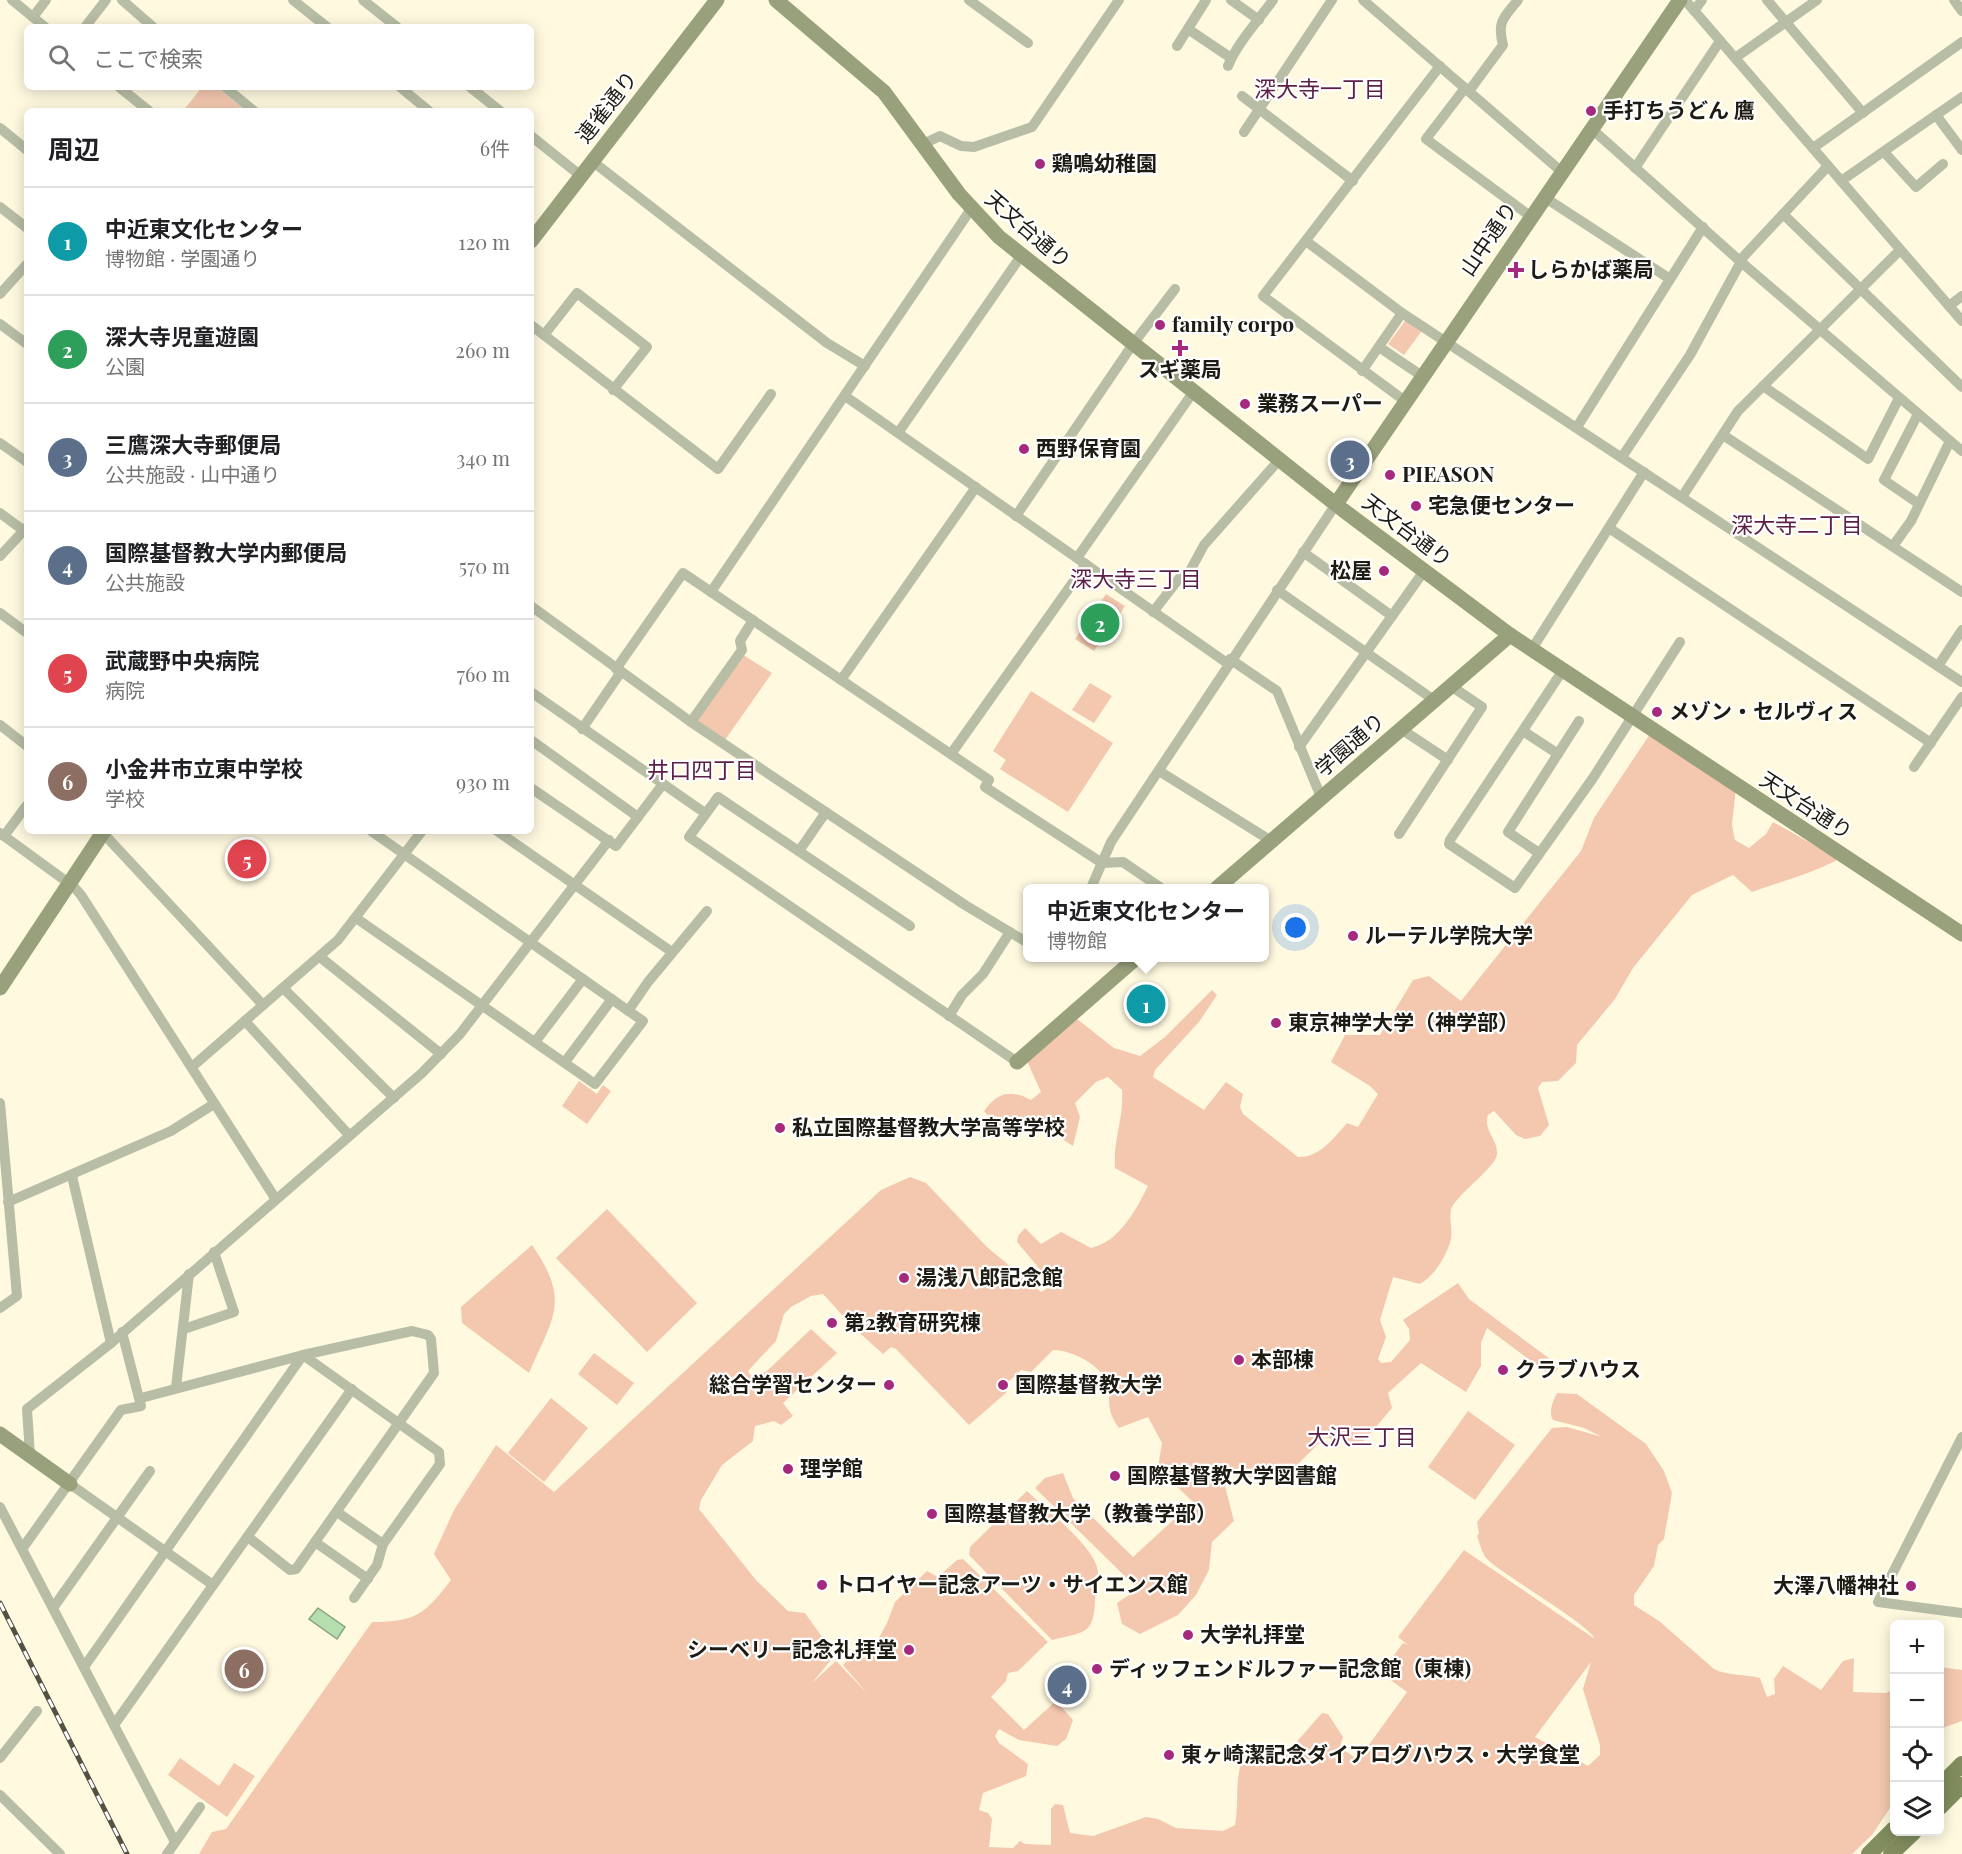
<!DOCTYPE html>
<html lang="ja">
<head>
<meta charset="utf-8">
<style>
	:root { --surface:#fff; --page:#f2f2f2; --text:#202124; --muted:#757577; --line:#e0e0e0; --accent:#d93025 }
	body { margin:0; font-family:"Playfair Display","Noto Sans JP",serif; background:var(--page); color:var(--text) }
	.controls { position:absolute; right:18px; bottom:18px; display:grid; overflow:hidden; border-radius:9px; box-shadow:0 3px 15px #0003 }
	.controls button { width:54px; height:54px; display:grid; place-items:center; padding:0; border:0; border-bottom:2px solid var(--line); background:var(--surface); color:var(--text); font:30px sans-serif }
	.you { position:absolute; left:1296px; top:928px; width:21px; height:21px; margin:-15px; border:4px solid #fff; border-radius:50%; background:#1a73e8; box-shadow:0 0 0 9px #1a73e833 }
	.badge { display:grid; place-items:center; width:39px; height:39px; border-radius:50%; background:var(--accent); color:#fff; font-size:20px; font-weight:700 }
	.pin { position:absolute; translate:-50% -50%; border:3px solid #fff; box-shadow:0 2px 6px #0006 }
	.popup { position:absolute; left:1023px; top:884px; width:246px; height:78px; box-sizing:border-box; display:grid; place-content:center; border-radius:9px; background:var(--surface); filter:drop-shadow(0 2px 4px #0005); font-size:20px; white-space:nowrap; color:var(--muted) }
	.popup b { font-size:22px; color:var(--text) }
	.popup::after { content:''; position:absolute; left:50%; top:100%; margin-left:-12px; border:12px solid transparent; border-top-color:var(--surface) }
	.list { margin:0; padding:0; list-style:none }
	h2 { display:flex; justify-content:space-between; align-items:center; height:78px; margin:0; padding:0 24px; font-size:26px }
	h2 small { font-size:20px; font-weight:400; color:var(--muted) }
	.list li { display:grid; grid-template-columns:39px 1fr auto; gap:18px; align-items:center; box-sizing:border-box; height:108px; padding:0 24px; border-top:2px solid var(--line) }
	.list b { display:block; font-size:22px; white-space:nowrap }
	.list p { margin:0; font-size:20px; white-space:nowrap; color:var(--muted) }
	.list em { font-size:20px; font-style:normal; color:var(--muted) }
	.icon { flex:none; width:33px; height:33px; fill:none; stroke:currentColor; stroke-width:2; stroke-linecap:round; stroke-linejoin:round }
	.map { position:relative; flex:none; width:1962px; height:1854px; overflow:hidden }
	.search { position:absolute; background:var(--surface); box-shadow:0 3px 15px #0003; left:24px; top:24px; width:510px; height:66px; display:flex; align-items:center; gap:15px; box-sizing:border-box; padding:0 21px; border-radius:9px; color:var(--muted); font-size:22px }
	.panel { position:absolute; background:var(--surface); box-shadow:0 3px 15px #0003; left:24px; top:108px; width:510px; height:726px; border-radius:9px }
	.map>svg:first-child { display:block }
</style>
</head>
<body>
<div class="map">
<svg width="1962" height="1854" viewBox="0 0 1962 1854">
	<rect width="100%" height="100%" fill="#fff9e0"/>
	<!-- green -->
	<g fill="#f4c8af" fill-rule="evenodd">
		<path d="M202,87h15l29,24h-63z"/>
		<path d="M1408,317l16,11 -20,27 -16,-11z"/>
		<path d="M1106,594l19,12 -31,45 -19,-12z"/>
		<path d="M740,653l32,20 -47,67 -28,-20z"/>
		<path d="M1090,683l22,13 -18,27 -22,-13z"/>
		<path d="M1031,691l82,52 -45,69 -68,-43 6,-9 -13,-9z"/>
		<path d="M1650,734l86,53 -4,38 3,15 14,8 17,-14 7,-12 66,37c-28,15 -57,22 -87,33l-19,-17 -41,20 -59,73 -18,31 -38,46 -1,18 -18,18 -16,1 -4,6 11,37 -9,11 -15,3 -9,-4 -22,-24 -6,4c-5,16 10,24 9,39 0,12 -37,38 -45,53 -4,9 1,22 -1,32 -4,17 -17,37 -31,45l-27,-7 -13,43 6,17 -8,22 3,4 10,-1 19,-22 -1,-11 -6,-9 55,-37 11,16 85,63 4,7 -7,7 -64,-48 -6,15v23l-15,26 -45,-29 -33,30 4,15 -28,33 -15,2 -24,-6 -31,31 -50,10 -18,-5 -1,13 9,35 -22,21 -3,28 -13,25 -18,20 -38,19 -18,-10 -5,-21 21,-14 -103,-101 10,-10 18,-5 10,25 60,59 60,-55 -24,-23 -12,-6 5,-30 -14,-26 -29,11c-10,-13 -10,-21 -10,-36 0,-24 -36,-42 -56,-42l-22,22 -10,-2 -18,17 4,5 -38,33 -73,-76 -5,-2 -8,7 -30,-27 -30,-33 -12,2 -20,11 -7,7 -8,27 -28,30 2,4 6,2 11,-6 44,-42 26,24 -54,50 10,13 -12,9 -7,-4 -19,5 -2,15 -31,24 -21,35 -2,9 57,71 32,31 17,2 30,42 -23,28 24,-22 31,32 -24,-28 8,-9 17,2 19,-35 8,-21 32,-31 11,6 19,-17 6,-1 85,83 -30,29 -10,2 -2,8 -15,16 33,33 32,-29 17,19 -7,19 -9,7 -38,-6 -20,-11 -4,7 4,7 29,21 -2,12 -43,17 -4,17 9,3 4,6 -3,28 24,1 7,-7 5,3 26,1v-36l4,-5 8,1 7,28 23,3 53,-19 12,2 18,9 47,3 12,-6c5,-27 -3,-56 15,-78l28,16 44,-50 6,1 15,23 -3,10 18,13 49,-68 -26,-19 22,-30 5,2 -10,-8 66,-87 131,89c-5,-14 -88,-62 -106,-78 -7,-6 -9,-17 -12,-25l2,-3 -2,-11 75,-94 15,-1 35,10 -18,-9 -31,-8c-5,-8 0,-19 4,-27l20,1 69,50 18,27 8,22 -8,46 -6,6 -4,21 -20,29v10l25,16 55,48c13,7 31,5 46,9l7,19 8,-3 -1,-15 9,-13 38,24 22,-29 11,-3 -1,34 33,1 8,-4v113l-22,33 -20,19h-1653l13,-22 14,-3 146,-207c44,0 53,-8 79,-42l-17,-26 20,-44 42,-65 58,47 327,-302 29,-13 16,6 61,64 54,45 12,-7 -36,-43 1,-6 7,-8 16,16 20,-12 30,16c28,-6 45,-38 57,-62l-33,-18c-2,-31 9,-48 7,-78l-14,-13 -12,5 -21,21 5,14 -7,29 -19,-12 -11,-11 -18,8 -9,8 -7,-1 -25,-27c13,-19 27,-22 47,-11l10,-8 -14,-31 45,-46 42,33 26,8 25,-19 47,-47 5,5 -18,27 -44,48 -2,7 51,33 22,-28 17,12 -3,13 3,7 55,43c21,1 36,-19 49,-34l11,4 20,-33 -8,-8 -39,-24 14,-27h35l33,-55 16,-4 32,25 120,-150 13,-33zM1591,1662l-8,27 17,56v10l-12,11 -53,-29z"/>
		<path d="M579,1081l18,13 6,-9 8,6 -24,33 -25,-18z"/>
		<path d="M607,1209l90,94 -50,49 -91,-94z"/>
		<path d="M532,1245c39,56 21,72 -3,128l-67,-50 -1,-16z"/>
		<path d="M594,1353l40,30 -17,22 -39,-31z"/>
		<path d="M551,1398l37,30 -44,54 -36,-29z"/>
		<path d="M1468,1411l47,34 -40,55 -47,-33z"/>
		<path d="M1027,1491c18,18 69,56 71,81 1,9 -3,19 -3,28 -1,35 -11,32 -43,40l-83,-85 1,-8z"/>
		<path d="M1940,1667l22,3v51l-17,6 -5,9z"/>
		<path d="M180,1758l39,28 15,-23 21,13 -28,41 -59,-42z"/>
	</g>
	<!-- water -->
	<path fill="#b5deae" stroke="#88a480" stroke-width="1.5" d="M318,1608l27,19 -8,12 -28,-20z"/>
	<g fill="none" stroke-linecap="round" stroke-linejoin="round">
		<!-- street -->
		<g stroke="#b8bea5" stroke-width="10">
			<path d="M12,0l33,27"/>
			<path d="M122,0l31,27"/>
			<path d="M293,0l34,27"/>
			<path d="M363,0l34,27"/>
			<path d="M969,0l59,43"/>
			<path d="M1231,0l28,20"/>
			<path d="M1363,0l199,172"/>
			<path d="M1685,0l277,321"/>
			<path d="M1767,0l96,113"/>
			<path d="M1954,0l8,11"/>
			<path d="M1694,11l8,-11"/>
			<path d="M33,17l13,-17"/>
			<path d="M85,27l21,-27"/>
			<path d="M1188,29l43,29"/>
			<path d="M1177,46l29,-46"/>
			<path d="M1735,58l82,-58"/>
			<path d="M1228,66c10,-24 30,-45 45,-66"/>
			<path d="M119,87l30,24"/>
			<path d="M225,87l29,24"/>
			<path d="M400,87l29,24"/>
			<path d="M470,87l30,24"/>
			<path d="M1465,88l-39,51 104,77"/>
			<path d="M1469,91l34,-46c-6,-23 0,-27 15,-45"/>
			<path d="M1242,96l111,85"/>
			<path d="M1936,115l26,35"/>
			<path d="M0,128l27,22"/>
			<path d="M1593,130l148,132 221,189"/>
			<path d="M1244,132l88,-132"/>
			<path d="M531,136l50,40"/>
			<path d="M923,144l17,-8 21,10 13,1 58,-20 87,-127"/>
			<path d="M1813,148l149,-106"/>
			<path d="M1884,152l32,35 27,-23"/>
			<path d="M592,161l235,182 38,23"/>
			<path d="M1635,168l85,-127"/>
			<path d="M1841,181l121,-84"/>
			<path d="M1544,197l126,82"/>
			<path d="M0,207l27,21"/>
			<path d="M1783,214l179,173"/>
			<path d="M1306,241l96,72 560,369"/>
			<path d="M0,294l27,-30"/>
			<path d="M1949,306l13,-10"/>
			<path d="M0,324l27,20"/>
			<path d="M531,325l187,144 53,-75"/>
			<path d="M544,335l33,-42 70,54 -34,43"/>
			<path d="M1379,347l43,29"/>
			<path d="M1362,371l40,-58"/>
			<path d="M1763,386l105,73 31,-61"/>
			<path d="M845,396l382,267"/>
			<path d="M1405,401l-142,-105 177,-230"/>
			<path d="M1918,414l-34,66 35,24"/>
			<path d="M1577,427l126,-200"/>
			<path d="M898,433l123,-177"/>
			<path d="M1723,435l239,157"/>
			<path d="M0,443l27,19"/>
			<path d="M1622,457l68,-102 54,-99 84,-90"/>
			<path d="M1682,497l56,-86 162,-161"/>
			<path d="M0,513l27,20"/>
			<path d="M1016,516l117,-172 42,-55"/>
			<path d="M1609,528l322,215"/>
			<path d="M1893,546l18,-25 39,-80"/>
			<path d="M1303,552l89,64"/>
			<path d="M0,556l27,-29"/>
			<path d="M1077,558l117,-167"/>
			<path d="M1277,590l157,110"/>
			<path d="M711,592l260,-383"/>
			<path d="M531,606l160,116 274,183 63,38"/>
			<path d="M1153,612l28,-36 9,-5 14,-26 76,-86"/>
			<path d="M0,613l27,20"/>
			<path d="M1532,649l112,-177"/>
			<path d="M1230,659l47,32 44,106"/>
			<path d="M1938,666l24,-36"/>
			<path d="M616,669l67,-96 306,207 -4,7 117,76 21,-1 38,26"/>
			<path d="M1563,670l-113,170 -1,4 66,44 78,-110 87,-136"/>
			<path d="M841,680l135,-193"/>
			<path d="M531,692l174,121"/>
			<path d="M691,722l51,-72 -2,-9 13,-21"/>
			<path d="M0,725l27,21"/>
			<path d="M582,729l39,-57"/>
			<path d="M1401,729l47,31"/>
			<path d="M1523,731l35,23"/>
			<path d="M531,740l107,77"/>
			<path d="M1299,747l125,-176"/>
			<path d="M951,754l135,-190"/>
			<path d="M1914,767l48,-70"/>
			<path d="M1159,771l114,71"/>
			<path d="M531,788l85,58 47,-62"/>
			<path d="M497,831l175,121"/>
			<path d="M0,833l74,54 7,8 194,303"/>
			<path d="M103,833l160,172"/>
			<path d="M1399,834l83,-127 -31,-21"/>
			<path d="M4,836l23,-31"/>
			<path d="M799,851l27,-39"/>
			<path d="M1539,853l-31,-21 71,-111"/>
			<path d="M1091,888l20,-46 225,-338"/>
			<path d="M356,918l239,166 48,-63 -272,-190"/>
			<path d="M910,926l-192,-129 -29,40 328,225"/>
			<path d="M320,957l121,97"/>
			<path d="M283,988l111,110"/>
			<path d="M628,1011l20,-29 59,-71"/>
			<path d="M949,1016l13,-21 21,-21 27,-42"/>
			<path d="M245,1021l104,114"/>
			<path d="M535,1042l48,-63"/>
			<path d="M565,1062l47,-63"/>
			<path d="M193,1066l145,-126 84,-109"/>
			<path d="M0,1103l17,193 -17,12"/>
			<path d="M72,1176l39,167"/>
			<path d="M8,1202l163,-71 43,-27"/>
			<path d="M184,1329l50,-17 -20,-60"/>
			<path d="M176,1387l13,-113"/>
			<path d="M141,1398l162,-43 109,-24 16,4 3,4 3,34 -138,196 -6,1 -42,-33"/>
			<path d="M1962,1437l-84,165 84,11"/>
			<path d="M30,1455l-3,-46 84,-66 311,-270 38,-39 149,-194"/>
			<path d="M70,1484l143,101"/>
			<path d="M0,1507l175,335"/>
			<path d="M315,1542l53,37"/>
			<path d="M22,1549l99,-139 20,-4 -19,-74"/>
			<path d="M354,1598l23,-33 6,-21"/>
			<path d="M53,1608l97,-137"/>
			<path d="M84,1667l219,-312 136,97 1,12 -57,80 -46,-32"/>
			<path d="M114,1725l238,-336"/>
			<path d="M0,1758l37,-47"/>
			<path d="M0,1795l60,59"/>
			<path d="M167,1854l33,-47"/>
		</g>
		<!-- secondary -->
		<g stroke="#99a17c" stroke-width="15">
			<path d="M776,0l108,92 75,102 40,43 344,273 167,125 452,299"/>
			<path d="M531,241l186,-241"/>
			<path d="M1336,504l344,-504"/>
			<path d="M1217,888l293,-253"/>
			<path d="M0,988l104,-157"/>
			<path d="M1017,1062l119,-104"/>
			<path d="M0,1434l70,50"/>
		</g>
		<!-- primary -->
		<g stroke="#828d5e" stroke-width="16">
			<path d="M1940,1786l22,-22"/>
			<path d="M1940,1807l22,-22"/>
			<path d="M1869,1854l25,-25"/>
			<path d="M1891,1854l23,-22"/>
		</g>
		<defs>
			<path id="rail" d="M0,1603l127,251"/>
		</defs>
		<!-- rail casing -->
		<use href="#rail" stroke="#545044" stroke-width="5"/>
		<!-- rail -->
		<use href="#rail" stroke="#fff" stroke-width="3" stroke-dasharray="9" stroke-linecap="butt"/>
	</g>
	<!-- markers -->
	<g fill="#a52a7e" stroke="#fff" stroke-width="2">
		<circle cx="1591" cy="111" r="6"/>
		<circle cx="1040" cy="164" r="6"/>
		<path d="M1513 261h6v6h6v6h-6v6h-6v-6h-6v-6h6z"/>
		<circle cx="1160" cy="325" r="6"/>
		<path d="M1177 339h6v6h6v6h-6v6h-6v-6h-6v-6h6z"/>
		<circle cx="1245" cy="404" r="6"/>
		<circle cx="1024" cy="449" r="6"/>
		<circle cx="1390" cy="475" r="6"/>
		<circle cx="1416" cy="506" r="6"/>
		<circle cx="1384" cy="571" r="6"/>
		<circle cx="1657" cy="712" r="6"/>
		<circle cx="1353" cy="936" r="6"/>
		<circle cx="1276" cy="1023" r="6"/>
		<circle cx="780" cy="1128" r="6"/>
		<circle cx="904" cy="1278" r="6"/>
		<circle cx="832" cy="1323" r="6"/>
		<circle cx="1239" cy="1360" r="6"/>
		<circle cx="1503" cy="1370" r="6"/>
		<circle cx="889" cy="1385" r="6"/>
		<circle cx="1003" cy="1385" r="6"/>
		<circle cx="788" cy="1469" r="6"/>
		<circle cx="1115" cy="1476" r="6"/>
		<circle cx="932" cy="1514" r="6"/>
		<circle cx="822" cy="1585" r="6"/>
		<circle cx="1911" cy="1586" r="6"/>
		<circle cx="1188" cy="1635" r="6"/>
		<circle cx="909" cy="1650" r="6"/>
		<circle cx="1097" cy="1669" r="6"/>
		<circle cx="1169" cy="1755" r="6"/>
	</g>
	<g text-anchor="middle" stroke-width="4.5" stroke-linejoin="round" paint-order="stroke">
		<!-- street labels -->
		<g font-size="21" fill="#1e1b13" stroke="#fff">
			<text transform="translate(607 107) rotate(-52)" y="7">連雀通り</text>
			<text transform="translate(1028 230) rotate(41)" y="7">天文台通り</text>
			<text transform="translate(1489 239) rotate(-56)" y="7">山中通り</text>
			<text transform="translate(1407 531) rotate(37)" y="7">天文台通り</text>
			<text transform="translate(1350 745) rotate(-41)" y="7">学園通り</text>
			<text transform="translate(1806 806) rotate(33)" y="7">天文台通り</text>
		</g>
		<!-- poi labels -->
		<g font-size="21" font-weight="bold" fill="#1e1b13" stroke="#fff" text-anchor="start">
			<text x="1603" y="118">手打ちうどん 鷹</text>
			<text x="1052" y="171">鶏鳴幼稚園</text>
			<text x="1528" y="277">しらかば薬局</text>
			<text x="1172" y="332">family corpo</text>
			<text x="1180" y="377" text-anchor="middle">スギ薬局</text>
			<text x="1257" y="411">業務スーパー</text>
			<text x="1036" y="456">西野保育園</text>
			<text x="1402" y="482">PIEASON</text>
			<text x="1428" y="513">宅急便センター</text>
			<text x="1372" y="578" text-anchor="end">松屋</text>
			<text x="1669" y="719">メゾン・セルヴィス</text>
			<text x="1365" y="943">ルーテル学院大学</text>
			<text x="1288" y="1030">東京神学大学（神学部）</text>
			<text x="792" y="1135">私立国際基督教大学高等学校</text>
			<text x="916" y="1285">湯浅八郎記念館</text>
			<text x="844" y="1330">第2教育研究棟</text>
			<text x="1251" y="1367">本部棟</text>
			<text x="1515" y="1377">クラブハウス</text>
			<text x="877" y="1392" text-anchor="end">総合学習センター</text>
			<text x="1015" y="1392">国際基督教大学</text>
			<text x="800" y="1476">理学館</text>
			<text x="1127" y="1483">国際基督教大学図書館</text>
			<text x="944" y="1521">国際基督教大学（教養学部）</text>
			<text x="834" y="1592">トロイヤー記念アーツ・サイエンス館</text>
			<text x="1899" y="1593" text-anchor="end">大澤八幡神社</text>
			<text x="1200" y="1642">大学礼拝堂</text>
			<text x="897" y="1657" text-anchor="end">シーベリー記念礼拝堂</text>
			<text x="1109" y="1676">ディッフェンドルファー記念館（東棟)</text>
			<text x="1181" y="1762">東ヶ崎潔記念ダイアログハウス・大学食堂</text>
		</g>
		<!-- neighbourhood labels -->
		<g font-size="22" fill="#5c2047" stroke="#fff">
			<text x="1320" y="97">深大寺一丁目</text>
			<text x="1797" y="533">深大寺二丁目</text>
			<text x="1136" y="587">深大寺三丁目</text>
			<text x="702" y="778">井口四丁目</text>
			<text x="1362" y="1445">大沢三丁目</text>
		</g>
	</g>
</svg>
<div class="controls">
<button>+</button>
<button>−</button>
<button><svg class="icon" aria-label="locate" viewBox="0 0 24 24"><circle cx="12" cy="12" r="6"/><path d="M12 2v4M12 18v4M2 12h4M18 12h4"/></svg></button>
<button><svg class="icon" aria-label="layers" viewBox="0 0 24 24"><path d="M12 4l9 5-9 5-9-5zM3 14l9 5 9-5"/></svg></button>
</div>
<div class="you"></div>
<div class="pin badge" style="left:1146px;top:1004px;background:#0f9aa8">1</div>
<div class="popup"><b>中近東文化センター</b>博物館</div>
<div class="pin badge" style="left:1100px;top:623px;background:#2e9e5b">2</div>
<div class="pin badge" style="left:1350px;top:460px;background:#5c6f8a">3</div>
<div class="pin badge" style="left:1067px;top:1685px;background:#5c6f8a">4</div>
<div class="pin badge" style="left:247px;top:859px;background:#e0444e">5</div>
<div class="pin badge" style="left:244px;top:1669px;background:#8d6e63">6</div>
<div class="search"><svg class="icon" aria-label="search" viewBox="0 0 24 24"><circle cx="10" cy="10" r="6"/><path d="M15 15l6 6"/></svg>ここで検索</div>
<section class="panel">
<h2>周辺<small>6件</small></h2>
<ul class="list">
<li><span class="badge" style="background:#0f9aa8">1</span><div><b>中近東文化センター</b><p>博物館 · 学園通り</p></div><em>120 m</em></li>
<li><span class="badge" style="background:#2e9e5b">2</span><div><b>深大寺児童遊園</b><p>公園</p></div><em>260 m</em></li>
<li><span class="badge" style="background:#5c6f8a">3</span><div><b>三鷹深大寺郵便局</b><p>公共施設 · 山中通り</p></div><em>340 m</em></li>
<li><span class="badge" style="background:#5c6f8a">4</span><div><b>国際基督教大学内郵便局</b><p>公共施設</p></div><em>570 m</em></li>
<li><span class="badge" style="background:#e0444e">5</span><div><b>武蔵野中央病院</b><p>病院</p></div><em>760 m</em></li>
<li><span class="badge" style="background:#8d6e63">6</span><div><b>小金井市立東中学校</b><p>学校</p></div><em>930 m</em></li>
</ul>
</section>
</div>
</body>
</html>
